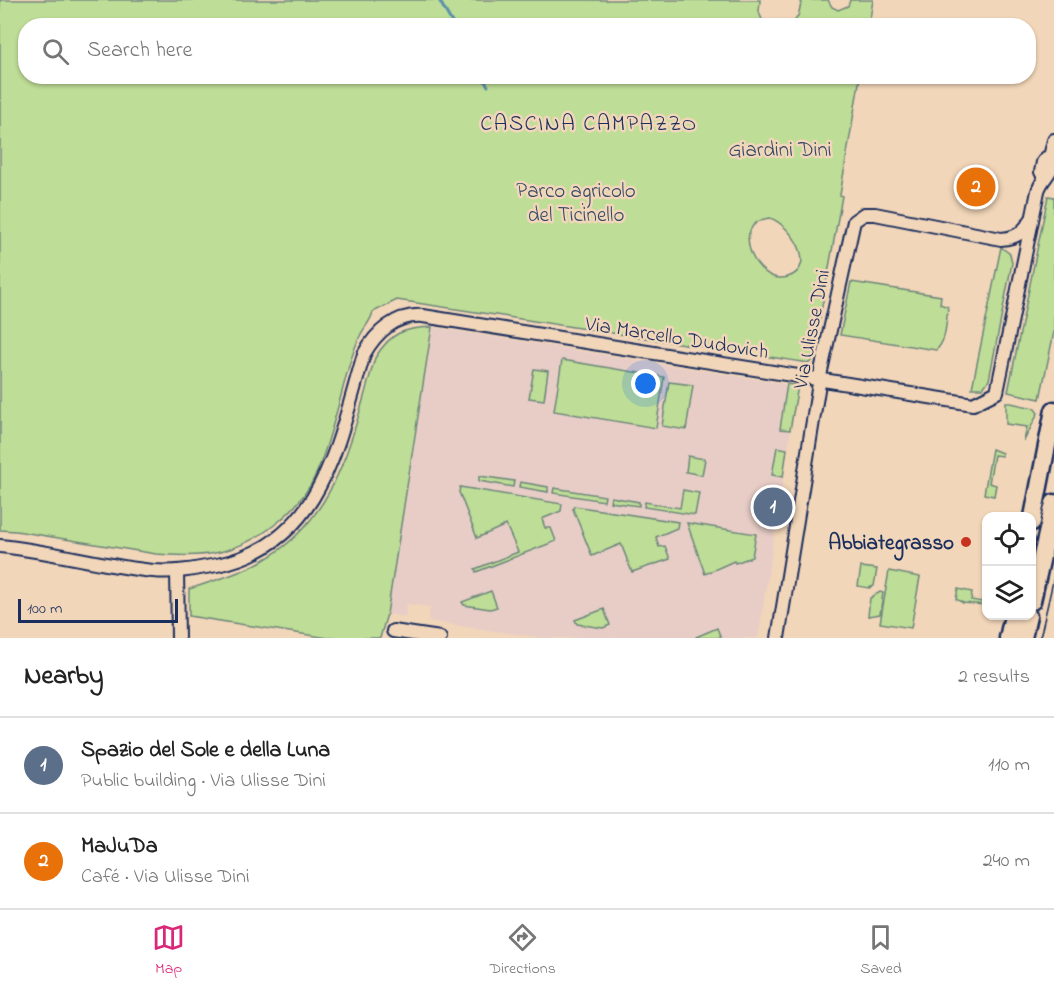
<!DOCTYPE html>
<html lang="en">
<head>
<meta charset="utf-8">
<style>
	:root { --surface:#fff; --page:#f2f2f2; --text:#222; --muted:#767676; --line:#e0e0e0; --accent:#db2777 }
	body { margin:0; font-family:"Indie Flower",sans-serif; background:var(--page); color:var(--text) }
	.controls { position:absolute; right:18px; bottom:18px; display:grid; overflow:hidden; border-radius:12px; box-shadow:0 2px 4px #0004 }
	.controls button { width:54px; height:54px; display:grid; place-items:center; padding:0; border:0; border-bottom:2px solid var(--line); background:var(--surface); color:var(--text); font:30px sans-serif }
	.scale { position:absolute; left:18px; bottom:15px; width:160px; box-sizing:border-box; padding-left:6px; border:3px solid #1b2f5e; border-top:0; font-size:16px; line-height:21px; white-space:nowrap; color:#1b2f5e; -webkit-text-stroke:4px #f2d6b9; paint-order:stroke }
	.you { position:absolute; left:646px; top:384px; width:21px; height:21px; margin:-15px; border:4px solid #fff; border-radius:50%; background:#1a73e8; box-shadow:0 0 0 9px #1a73e833 }
	.badge { display:grid; place-items:center; width:39px; height:39px; border-radius:50%; background:var(--accent); color:#fff; font-size:20px; font-weight:700 }
	.pin { position:absolute; translate:-50% -50%; border:3px solid #fff; box-shadow:0 2px 6px #0006 }
	.list { margin:0; padding:0; list-style:none }
	h2 { display:flex; justify-content:space-between; align-items:center; height:78px; margin:0; padding:0 24px; font-size:26px }
	h2 small { font-size:20px; font-weight:400; color:var(--muted) }
	.list li { display:grid; grid-template-columns:39px 1fr auto; gap:18px; align-items:center; box-sizing:border-box; height:96px; padding:0 24px; border-top:2px solid var(--line) }
	.list b { display:block; font-size:22px; white-space:nowrap }
	.list p { margin:0; font-size:20px; white-space:nowrap; color:var(--muted) }
	.list em { font-size:20px; font-style:normal; color:var(--muted) }
	.icon { flex:none; width:33px; height:33px; fill:none; stroke:currentColor; stroke-width:2; stroke-linecap:round; stroke-linejoin:round }
	.map { position:relative; flex:none; width:1054px; height:638px; overflow:hidden }
	.search { position:absolute; background:var(--surface); box-shadow:0 2px 4px #0004; left:18px; right:18px; top:18px; height:66px; display:flex; align-items:center; gap:15px; box-sizing:border-box; padding:0 21px; border-radius:24px; color:var(--muted); font-size:22px }
	.sheet { height:270px; background:var(--surface) }
	nav { display:flex; justify-content:space-around; align-items:center; box-sizing:border-box; height:84px; border-top:2px solid var(--line); background:var(--surface); font-size:16px; color:var(--muted) }
	nav a { display:grid; justify-items:center; gap:3px }
	nav .on { color:var(--accent) }
	.map>svg:first-child { display:block }
</style>
</head>
<body>
<div class="map">
<svg width="1054" height="638" viewBox="0 0 1054 638">
	<rect width="100%" height="100%" fill="#f2d6b9"/>
	<filter id="ink" filterUnits="userSpaceOnUse"><feTurbulence type="fractalNoise" baseFrequency=".0167" numOctaves="2"/><feDisplacementMap in="SourceGraphic" scale="12" xChannelSelector="R" yChannelSelector="G"/><feConvolveMatrix kernelMatrix="1 2 1 2 8 2 1 2 1" color-interpolation-filters="sRGB"/></filter>
	<g filter="url(#ink)">
		<!-- built -->
		<path fill="#e7cdc6" d="M432,327l366,59 -40,252h-217l-113,-17 2,-14 -23,-3 -2,13 -18,-3z"/>
		<!-- green -->
		<g fill="#bedd96" stroke="#6c867a" stroke-width="1.5" fill-rule="evenodd">
			<path d="M0,0h760l-1,12 5,13 -738,1v50l834,1 -20,118 2,1 -30,165 -3,2 -412,-63 -24,12c-3,11 -9,15 -13,24 -5,10 -8,20 -11,30 -10,35 -18,73 -32,106 -16,38 -57,70 -97,80 -21,5 -43,4 -64,2l-140,-23 -16,-1zM770,218c21,7 49,49 18,59 -32,10 -61,-55 -18,-59z"/>
			<path d="M802,0h26l4,7 6,3 10,-4 2,-6h23l-4,25h-77l6,-9z"/>
			<path d="M1048,196l6,1v135l-14,67 -32,-7z"/>
			<path d="M1001,247l9,7 2,9 -23,117 -6,8h-11z"/>
			<path d="M851,282l90,14 -1,8 8,3c-2,13 -1,34 -12,43l-96,-15z"/>
			<path d="M432,327l-45,287 -7,24h-52l-139,-22v-27c24,-8 50,-15 73,-28 77,-43 90,-126 113,-203 15,-25 28,-30 57,-31z"/>
			<path d="M562,360l102,17 -8,51 -102,-17z"/>
			<path d="M534,369l14,2 -4,29 -15,-2z"/>
			<path d="M669,382l24,3 -7,45 -24,-4z"/>
			<path d="M787,384l11,2 -8,44 -10,-1z"/>
			<path d="M1006,402l28,6 4,5 -14,28 3,-14 -21,-3z"/>
			<path d="M777,447l10,2 -4,28 -11,-2z"/>
			<path d="M992,449l10,4v3l-8,-1 -5,28 7,2 -2,11 -10,-2z"/>
			<path d="M688,456l17,3 -3,16 -16,-3z"/>
			<path d="M479,476l35,5 -1,6 -34,-6z"/>
			<path d="M520,482l28,5v5l-29,-5z"/>
			<path d="M460,487l102,17 -1,7 -19,8 3,9h6l5,13 -80,31 -1,-3 43,-17 -12,-27 -29,13 -18,-46z"/>
			<path d="M554,488l51,8 -1,5 -51,-8z"/>
			<path d="M683,490l16,3 -4,22 -51,-8 1,-5 35,6z"/>
			<path d="M611,497l28,5v4l-29,-4z"/>
			<path d="M574,506l104,16 -1,6 -21,9 3,10 6,-1 5,13 -38,13 -11,-28 -29,12 -19,-47z"/>
			<path d="M687,523l69,11 -4,23 -17,6 -1,-2 -29,13z"/>
			<path d="M861,567l16,2 -3,17 -5,2 -11,-2z"/>
			<path d="M889,571l31,6 -9,51 -31,-5z"/>
			<path d="M958,589l14,3 -1,8 11,2 2,-8 2,1v10l-23,-2 -7,-4z"/>
			<path d="M491,591l6,16 -7,2 -26,-4 -2,-3z"/>
			<path d="M880,592l3,1 -3,21 -12,2 2,-18z"/>
			<path d="M604,609l6,16 -7,3 -26,-4 -2,-4z"/>
			<path d="M717,628l4,10h-25v-1z"/>
		</g>
		<g fill="none" stroke-linecap="round" stroke-linejoin="round">
			<!-- stream -->
			<g stroke="#5a91ad" stroke-width="3">
				<path d="M439,0l15,26"/>
				<path d="M482,76l6,10"/>
			</g>
			<defs>
				<g id="minor">
					<path d="M1044,177l-3,-5 2,-10 3,-4 8,-1"/>
					<path d="M0,546c52,5 102,20 153,25 22,2 43,-2 64,-6 106,-21 121,-124 147,-211 12,-22 32,-40 59,-38l550,88 24,-12 41,-201c3,-11 12,-16 15,-27l-3,-7 4,-17"/>
					<path d="M177,571l1,67"/>
					<path d="M393,631l47,7"/>
					<path d="M778,638l43,-267 33,-150 10,-7h11l126,25c15,-1 22,-6 30,-19"/>
				</g>
				<g id="secondary">
					<path d="M1032,522l22,-112"/>
					<path d="M1032,601l22,-98"/>
					<path d="M1008,638l5,-22"/>
					<path d="M1023,638l5,-22"/>
				</g>
			</defs>
			<!-- minor casing -->
			<use href="#minor" stroke="#1b2f5e" stroke-width="16"/>
			<!-- secondary casing -->
			<use href="#secondary" stroke="#1b2f5e" stroke-width="21"/>
			<!-- minor -->
			<use href="#minor" stroke="#f2d6b9" stroke-width="12"/>
			<!-- secondary -->
			<use href="#secondary" stroke="#f2d6b9" stroke-width="16"/>
			<!-- tram -->
			<path stroke="#1b2f5e" stroke-width="1.5" d="M1040,638l14,-61"/>
		</g>
	</g>
	<!-- markers -->
	<circle fill="#c8321e" stroke="#f2d6b9" stroke-width="2" cx="966" cy="542" r="6"/>
	<g text-anchor="middle" stroke-width="5" stroke-linejoin="round" paint-order="stroke">
		<!-- park labels -->
		<g font-size="21" fill="#334966" stroke="#f2d6b9">
			<text x="780" y="156">Giardini Dini</text>
			<text x="576" y="197">Parco agricolo<tspan x="576" dy="24">del Ticinello</tspan></text>
		</g>
		<!-- street labels -->
		<g font-size="21" fill="#1b2f5e" stroke="#f2d6b9">
			<text transform="translate(811 329) rotate(-79)" y="7">Via Ulisse Dini</text>
			<text transform="translate(677 337) rotate(9)" y="7">Via Marcello Dudovich</text>
		</g>
		<!-- poi labels -->
		<g font-size="21" font-weight="bold" fill="#1b2f5e" stroke="#f2d6b9" text-anchor="end">
			<text x="954" y="549">Abbiategrasso</text>
		</g>
		<!-- neighbourhood labels -->
		<g font-size="22" letter-spacing="1.5" fill="#1b2f5e" stroke="#f2d6b9">
			<text x="589" y="130">CASCINA CAMPAZZO</text>
		</g>
	</g>
</svg>
<div class="controls">
<button><svg class="icon" aria-label="locate" viewBox="0 0 24 24"><circle cx="12" cy="12" r="6"/><path d="M12 2v4M12 18v4M2 12h4M18 12h4"/></svg></button>
<button><svg class="icon" aria-label="layers" viewBox="0 0 24 24"><path d="M12 4l9 5-9 5-9-5zM3 14l9 5 9-5"/></svg></button>
</div>
<div class="scale">100 m</div>
<div class="you"></div>
<div class="pin badge" style="left:773px;top:507px;background:#5c6f8a">1</div>
<div class="pin badge" style="left:976px;top:187px;background:#e8710a">2</div>
<div class="search"><svg class="icon" aria-label="search" viewBox="0 0 24 24"><circle cx="10" cy="10" r="6"/><path d="M15 15l6 6"/></svg>Search here</div>
</div>
<section class="sheet">
<h2>Nearby<small>2 results</small></h2>
<ul class="list">
<li><span class="badge" style="background:#5c6f8a">1</span><div><b>Spazio del Sole e della Luna</b><p>Public building · Via Ulisse Dini</p></div><em>110 m</em></li>
<li><span class="badge" style="background:#e8710a">2</span><div><b>MaJuDa</b><p>Café · Via Ulisse Dini</p></div><em>240 m</em></li>
</ul>
</section>
<nav>
<a class="on"><svg class="icon" aria-label="map" viewBox="0 0 24 24"><path d="M3 6l6-2 6 2 6-2v14l-6 2-6-2-6 2zM9 4v14M15 6v14"/></svg>Map</a>
<a><svg class="icon" aria-label="directions" viewBox="0 0 24 24"><path d="M12 3l9 9-9 9-9-9zM9 14v-3h6M13 9l2 2-2 2"/></svg>Directions</a>
<a><svg class="icon" aria-label="saved" viewBox="0 0 24 24"><path d="M7 4h10v16l-5-4-5 4z"/></svg>Saved</a>
</nav>
</body>
</html>
